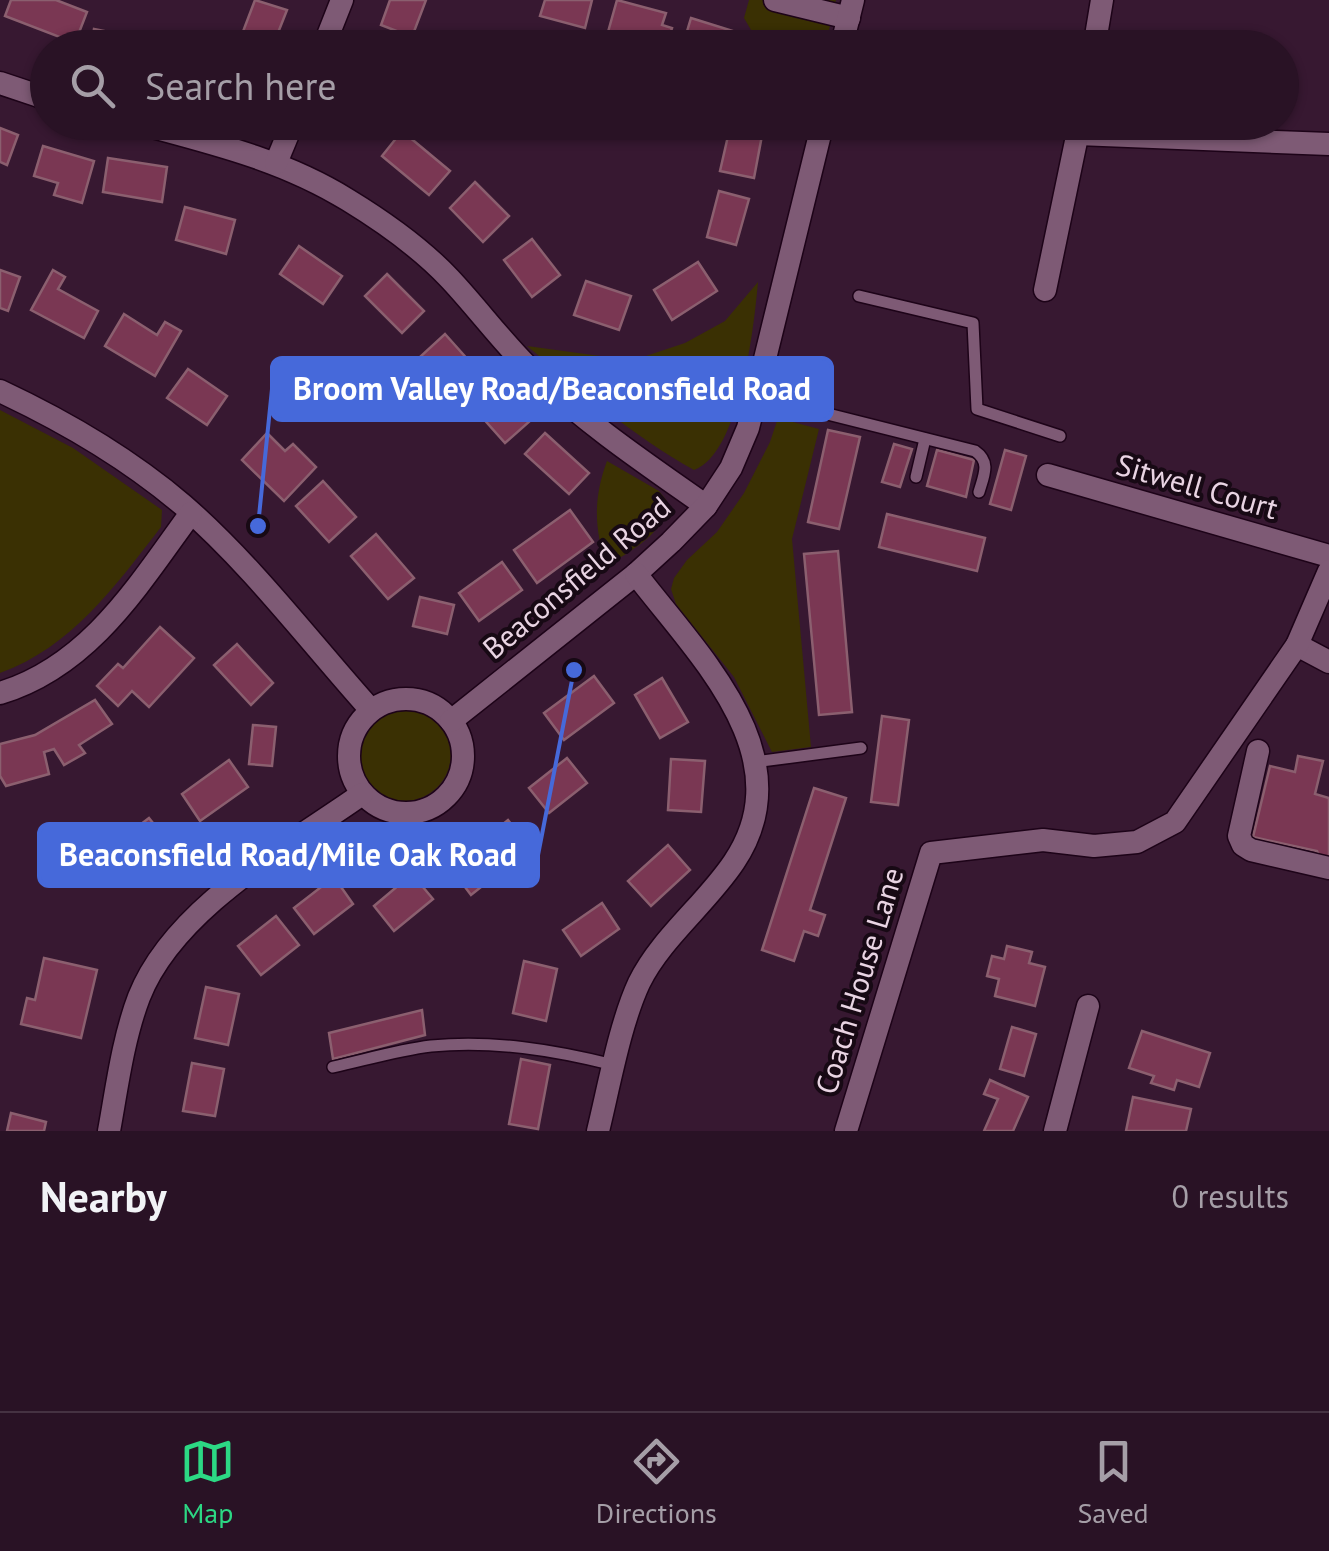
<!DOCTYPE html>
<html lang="en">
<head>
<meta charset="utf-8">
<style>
	:root { --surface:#291225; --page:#352032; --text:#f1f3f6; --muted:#a59ea7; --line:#453242; --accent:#2cd884 }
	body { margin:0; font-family:"PT Sans",sans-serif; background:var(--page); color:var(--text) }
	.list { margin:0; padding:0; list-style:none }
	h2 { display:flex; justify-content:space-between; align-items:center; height:130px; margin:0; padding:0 40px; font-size:42px }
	h2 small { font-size:32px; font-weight:400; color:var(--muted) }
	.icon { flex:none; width:55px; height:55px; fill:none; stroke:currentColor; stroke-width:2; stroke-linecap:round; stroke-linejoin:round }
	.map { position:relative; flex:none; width:1329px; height:1131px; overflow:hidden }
	.search { position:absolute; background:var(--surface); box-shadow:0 2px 8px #0004; left:30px; right:30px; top:30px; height:110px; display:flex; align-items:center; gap:25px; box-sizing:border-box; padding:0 35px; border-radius:55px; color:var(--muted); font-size:38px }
	.sheet { height:280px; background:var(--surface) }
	nav { display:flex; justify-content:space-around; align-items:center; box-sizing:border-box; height:140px; border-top:2px solid var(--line); background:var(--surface); font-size:28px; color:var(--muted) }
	nav a { display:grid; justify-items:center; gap:5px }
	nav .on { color:var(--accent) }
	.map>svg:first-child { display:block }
</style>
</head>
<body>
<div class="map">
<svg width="1329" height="1131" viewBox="0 0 1329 1131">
	<rect width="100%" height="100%" fill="#371831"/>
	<!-- green -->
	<g fill="#3a3003">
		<path d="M749,0h87l-11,47h-64l-17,-29z"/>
		<path d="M758,282c-4,45 -18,172 -64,188 -61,-34 -114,-80 -167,-124l73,10 43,1 42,-14 40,-22z"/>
		<path d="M0,410l73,38 89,62 -1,17c-45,58 -89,120 -161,146z"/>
		<path d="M778,418l41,11 -27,110 19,208 -39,5 -38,-75 -58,-73 -5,-15 3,-11 13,-18 30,-28 27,-39 26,-51z"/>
		<path d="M607,461l52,30 8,10c-1,33 -36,49 -60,65 -13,-37 -14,-67 0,-105z"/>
		<circle cx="404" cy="754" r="47"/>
	</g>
	<!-- building -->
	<g fill="#7a3753" stroke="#8b5f6f" stroke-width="2.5">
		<path d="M11,0h45l31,12 -12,31 -70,-27z"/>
		<path d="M255,0l32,10 -15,38h-19l-14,-6z"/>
		<path d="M390,0h36l-14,37 -31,-12z"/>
		<path d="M545,0h47l-7,28 -45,-12z"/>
		<path d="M617,0l49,13 -4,12 10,3 -6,20 -24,-5 -1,5h-24l4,-13 -13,-3z"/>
		<path d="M691,18l58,18 -4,12h-63z"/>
		<path d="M94,29l60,12 -1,7h-62z"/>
		<path d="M731,123l32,7 -9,48 -34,-7z"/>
		<path d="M0,128l18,7 -11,30 -7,-3z"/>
		<path d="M402,131l48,40 -21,24 -47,-39z"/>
		<path d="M43,146l51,15 -12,42 -28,-8 4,-12 -24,-7z"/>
		<path d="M108,158l59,9 -5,35 -59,-10z"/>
		<path d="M475,182l34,34 -26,26 -33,-34z"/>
		<path d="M719,191l30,8 -13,46 -29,-8z"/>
		<path d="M185,207l50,13 -9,34 -50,-14z"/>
		<path d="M532,239l28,36 -28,22 -28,-37z"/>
		<path d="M299,246l43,30 -19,28 -43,-30z"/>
		<path d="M698,262l19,29 -45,29 -18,-30z"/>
		<path d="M0,270l20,7 -12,34 -8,-3z"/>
		<path d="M53,270l12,7 -7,12 40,22 -14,27 -53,-28z"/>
		<path d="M387,274l37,37 -22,22 -37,-37z"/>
		<path d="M586,281l45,15 -12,34 -45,-15z"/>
		<path d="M124,314l33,21 8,-13 16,9 -26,45 -50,-30z"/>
		<path d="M445,334l33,37 -24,22 -33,-37z"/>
		<path d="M188,369l39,27 -20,29 -40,-27z"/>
		<path d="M498,385l32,36 -25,22 -32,-36z"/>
		<path d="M828,430l32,7 -21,92 -31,-7z"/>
		<path d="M267,433l18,18 8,-7 23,23 -32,34 -42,-41z"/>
		<path d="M545,433l44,40 -20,21 -44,-40z"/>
		<path d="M894,444l18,5 -12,38 -18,-5z"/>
		<path d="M937,450l37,10 -8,37 -39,-11z"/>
		<path d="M1005,450l21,6 -15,54 -21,-6z"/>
		<path d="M323,481l33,36 -27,25 -33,-36z"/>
		<path d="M570,510l23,32 -56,41 -23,-33z"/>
		<path d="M887,514l98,24 -8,33 -98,-24z"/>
		<path d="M376,534l38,44 -26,21 -37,-43z"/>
		<path d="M838,551l14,161 -33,3 -15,-161z"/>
		<path d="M502,562l20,28 -43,31 -20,-28z"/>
		<path d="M420,597l34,8 -7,29 -34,-8z"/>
		<path d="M160,627l34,31 -45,49 -17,-16 -14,15 -21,-20 21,-22 5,4z"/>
		<path d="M237,644l36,39 -22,22 -37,-40z"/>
		<path d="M594,676l20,27 -50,37 -20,-27z"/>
		<path d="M662,678l26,44 -28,16 -25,-43z"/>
		<path d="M95,700l17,24 -33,21 6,8 -21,12 -10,-16 -10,3 5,22 -43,12 -6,-10v-32l35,-9z"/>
		<path d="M882,716l27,4 -11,85 -27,-3z"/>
		<path d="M253,725l23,2 -4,39 -23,-2z"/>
		<path d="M1298,756l25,5 -8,33 14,4v60l-9,-1 -3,-6 -64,-14 17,-71 25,6z"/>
		<path d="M567,758l20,25 -38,30 -20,-25z"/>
		<path d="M671,759l34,2 -4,51 -33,-2z"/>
		<path d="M229,760l19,27 -48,34 -18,-27z"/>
		<path d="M814,788l32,10 -36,112 15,5 -7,21 -14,-5 -10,30 -32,-11z"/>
		<path d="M149,818l21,26 -40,30 -19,-27z"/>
		<path d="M508,820l22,28 -59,47 -21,-28z"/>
		<path d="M668,845l22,25 -39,36 -23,-25z"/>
		<path d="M412,874l21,25 -39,32 -20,-25z"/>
		<path d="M334,877l19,27 -39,30 -20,-26z"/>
		<path d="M602,903l17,26 -38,27 -18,-26z"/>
		<path d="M276,916l23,29 -38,30 -23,-29z"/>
		<path d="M1007,946l25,6 -3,11 16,4 -10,39 -40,-10 4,-17 -12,-3 5,-20 12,3z"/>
		<path d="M44,958l53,12 -16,68 -60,-14 6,-26 8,2z"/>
		<path d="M524,961l33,8 -11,52 -33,-8z"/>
		<path d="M206,987l33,7 -11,51 -33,-7z"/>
		<path d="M422,1010l3,25 -92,24 -4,-26z"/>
		<path d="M1012,1027l24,7 -12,42 -24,-7z"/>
		<path d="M1142,1031l68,22 -11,34 -22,-7 -3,10 -23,-7 3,-7 -25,-8z"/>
		<path d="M521,1059l29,6 -12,64 -29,-5z"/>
		<path d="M192,1063l32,6 -9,47 -32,-5z"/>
		<path d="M990,1080l38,17 -15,34h-29l14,-32 -14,-5z"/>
		<path d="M1133,1097l58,12 -5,22h-60z"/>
		<path d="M11,1113l35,9 -2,9h-37z"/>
	</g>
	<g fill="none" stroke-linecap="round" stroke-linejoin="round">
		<defs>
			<g id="service">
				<path d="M859,296l114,27 4,86 83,27"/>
				<path d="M756,396l219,55c16,11 9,24 4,41"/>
				<path d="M916,477l9,-38"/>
				<path d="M755,762l106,-14"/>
				<path d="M333,1067c32,-7 65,-17 98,-21 62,-6 123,4 183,19"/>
			</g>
			<g id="minor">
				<path d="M775,0l74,18"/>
				<path d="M323,48l19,-48"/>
				<path d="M841,48l12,-48"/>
				<path d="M1094,48l8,-48"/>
				<path d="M0,83l48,16"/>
				<path d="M134,122c74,20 148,37 214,78 36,22 73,48 102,79 30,32 55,67 87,97 51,49 111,89 169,130"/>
				<path d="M1078,134l251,10"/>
				<path d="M276,163l17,-41"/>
				<path d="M1045,290l35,-168"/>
				<path d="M0,391c64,30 129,68 183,114 69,60 127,137 188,205"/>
				<path d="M1048,475l281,81"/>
				<path d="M1297,645l32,17"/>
				<path d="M0,693c90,-27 139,-109 191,-180"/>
				<circle cx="406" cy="756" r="57"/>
				<path d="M451,721l185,-147 35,-32 35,-36 25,-38 17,-40 75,-306"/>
				<path d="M1258,751l-19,85 4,9 8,5 78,18"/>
				<path d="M109,1131c8,-44 14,-92 30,-134 35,-89 148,-150 223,-203"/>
				<path d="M598,1131c11,-45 22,-107 41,-148 22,-45 67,-79 95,-121 71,-106 -37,-208 -98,-288"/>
				<path d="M846,1131l85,-278 112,-13 51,6 43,-4 38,-20 122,-177 32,-74"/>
				<path d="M1055,1131l33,-125"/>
			</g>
		</defs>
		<!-- service casing -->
		<use href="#service" stroke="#1d0318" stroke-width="14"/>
		<!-- minor casing -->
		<use href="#minor" stroke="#1d0318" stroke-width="25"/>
		<!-- service -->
		<use href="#service" stroke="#7e5a75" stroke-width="11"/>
		<!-- minor -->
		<use href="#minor" stroke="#7e5a75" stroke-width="22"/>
	</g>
	<g text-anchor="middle" stroke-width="8" stroke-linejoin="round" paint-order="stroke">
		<!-- street labels -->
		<g font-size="30" fill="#e9d4e3" stroke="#170914">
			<text transform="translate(1197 487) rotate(16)" y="10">Sitwell Court</text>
			<text transform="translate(577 578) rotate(-40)" y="10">Beaconsfield Road</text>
			<text transform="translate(860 981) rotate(-73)" y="10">Coach House Lane</text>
		</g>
	</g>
	<!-- callouts -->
	<path fill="none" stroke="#4669da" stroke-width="4" d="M258 526L272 389M574 670L538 855"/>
	<g fill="#4669da" stroke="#170914" stroke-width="4">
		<circle cx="258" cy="526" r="10"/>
		<circle cx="574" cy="670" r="10"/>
	</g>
	<g fill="#4669da" stroke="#4669da" stroke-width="4">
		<rect x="272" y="358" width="560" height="62" rx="10"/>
		<rect x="39" y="824" width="499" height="62" rx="10"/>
	</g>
	<g font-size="32" text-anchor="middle" font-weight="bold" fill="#fff">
		<text x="552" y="400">Broom Valley Road/Beaconsfield Road</text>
		<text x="288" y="866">Beaconsfield Road/Mile Oak Road</text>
	</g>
</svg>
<div class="search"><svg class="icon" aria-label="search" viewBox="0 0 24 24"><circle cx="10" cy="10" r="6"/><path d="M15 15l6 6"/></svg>Search here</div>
</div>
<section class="sheet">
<h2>Nearby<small>0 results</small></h2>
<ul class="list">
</ul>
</section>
<nav>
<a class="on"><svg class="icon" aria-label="map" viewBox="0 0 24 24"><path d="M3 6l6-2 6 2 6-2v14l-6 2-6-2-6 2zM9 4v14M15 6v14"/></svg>Map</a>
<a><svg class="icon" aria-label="directions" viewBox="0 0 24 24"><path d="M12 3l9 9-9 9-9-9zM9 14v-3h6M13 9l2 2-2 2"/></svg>Directions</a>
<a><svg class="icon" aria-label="saved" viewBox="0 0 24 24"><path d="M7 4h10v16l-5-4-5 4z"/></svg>Saved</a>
</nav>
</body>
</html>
